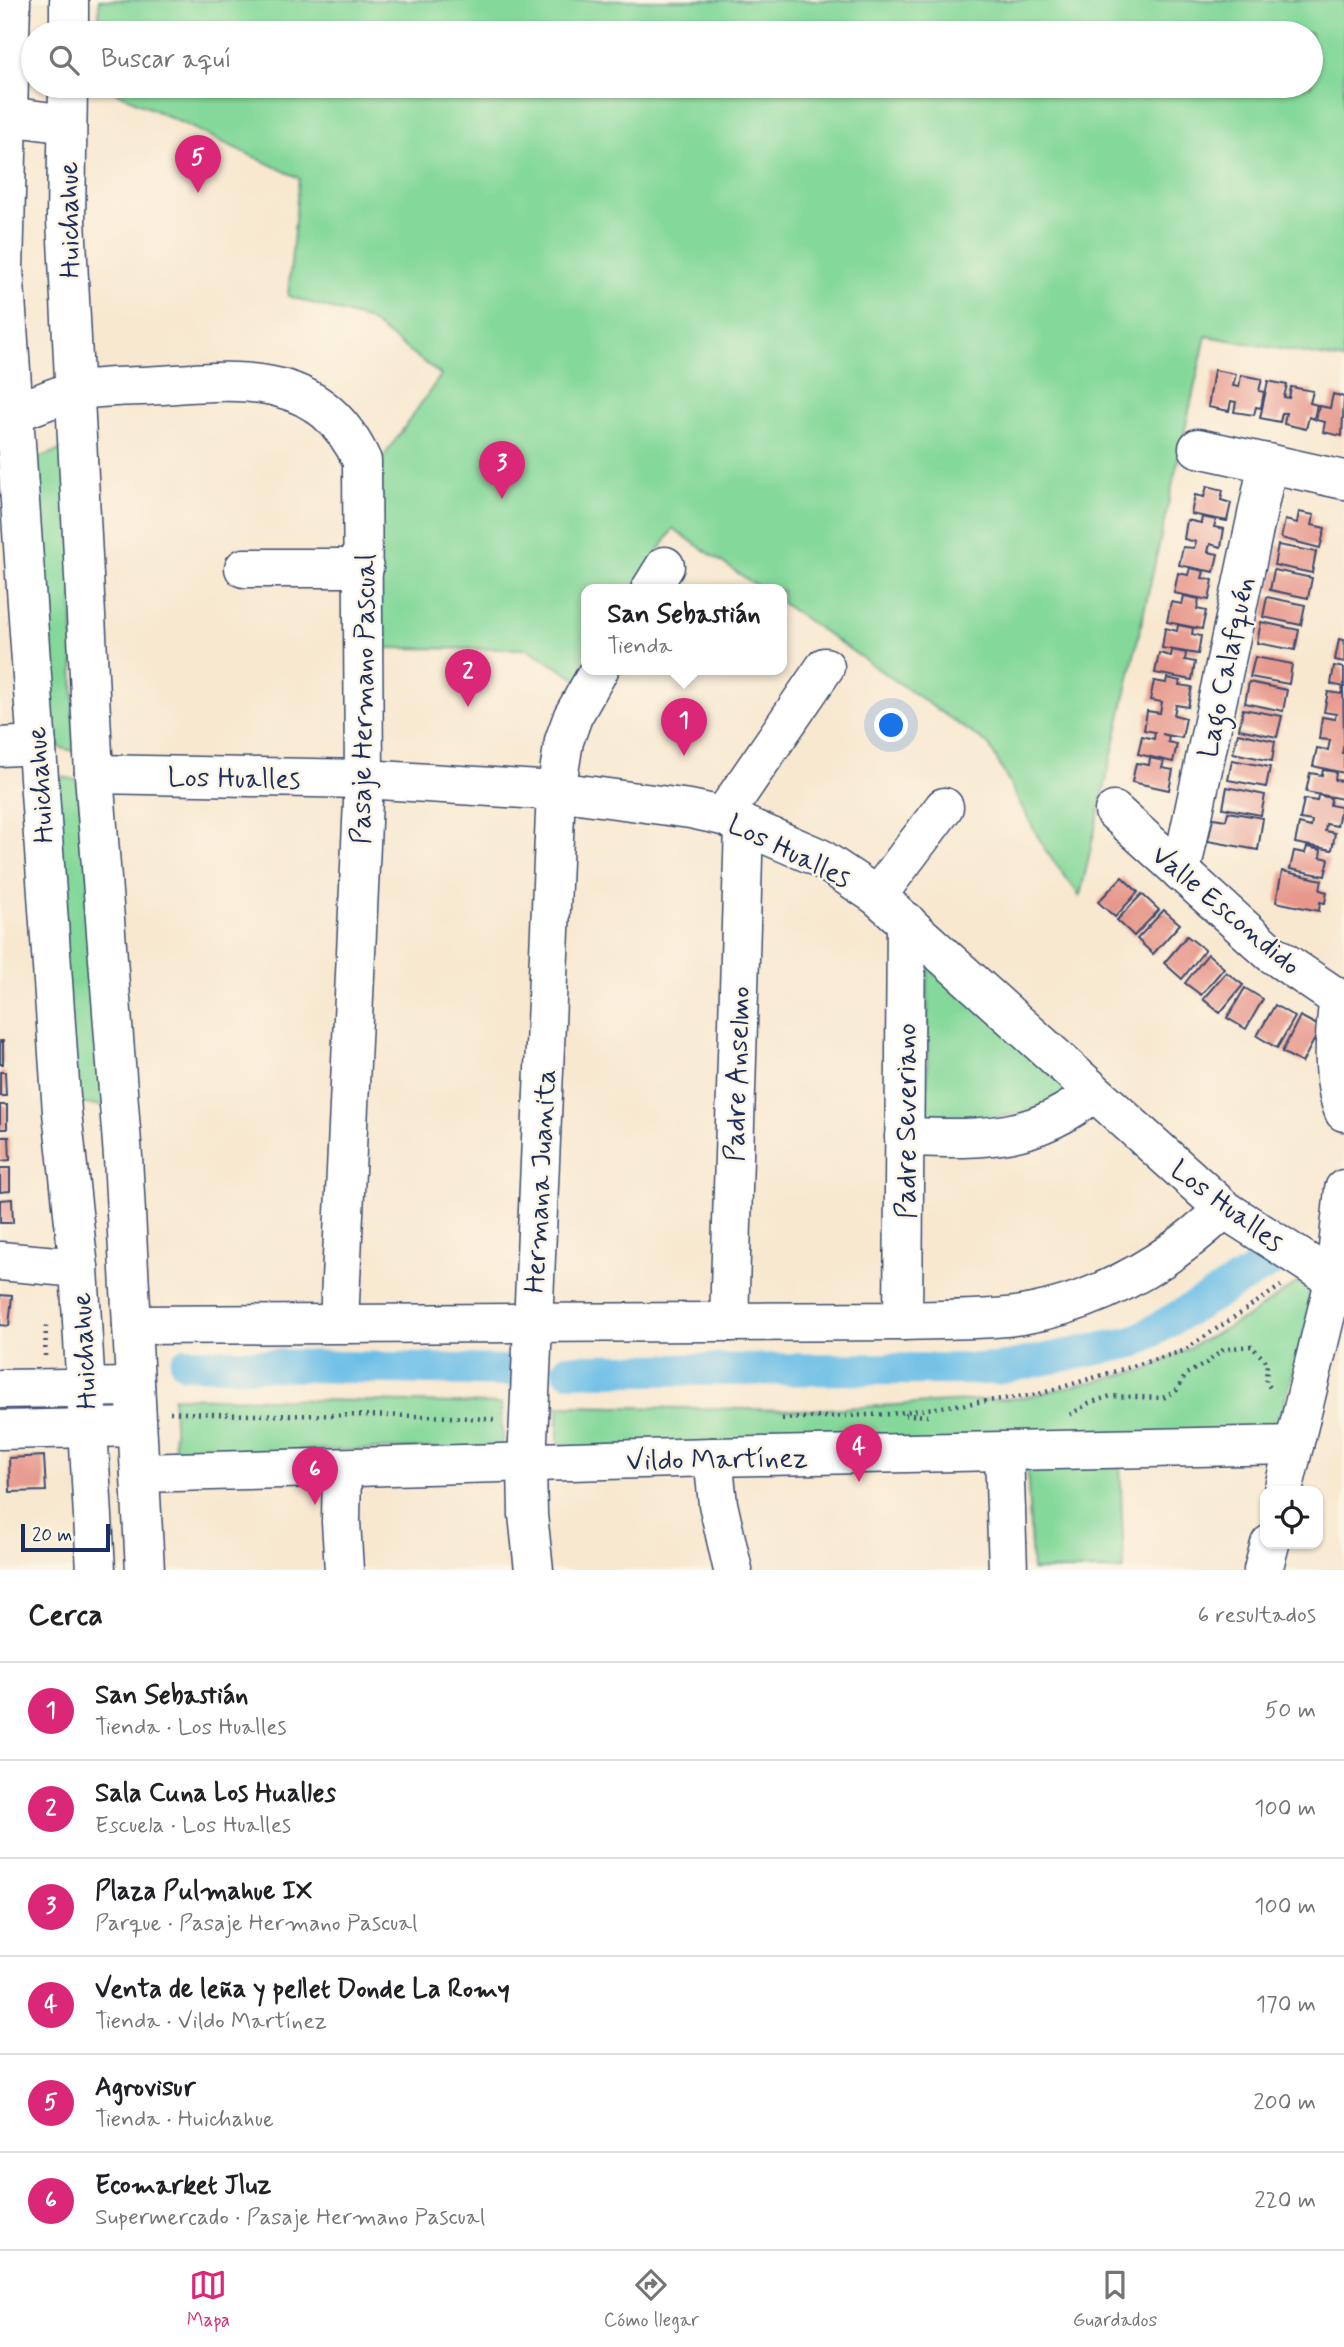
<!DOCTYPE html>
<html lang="es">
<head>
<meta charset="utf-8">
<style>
	:root { --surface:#fff; --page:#f2f2f2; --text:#202124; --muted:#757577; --line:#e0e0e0; --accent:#db2777 }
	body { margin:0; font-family:Mynerve,sans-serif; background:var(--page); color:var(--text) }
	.controls { position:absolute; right:21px; bottom:21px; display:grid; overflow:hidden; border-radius:14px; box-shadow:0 2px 5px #0004 }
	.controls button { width:63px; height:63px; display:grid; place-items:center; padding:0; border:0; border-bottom:2px solid var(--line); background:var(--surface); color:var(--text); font:35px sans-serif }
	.scale { position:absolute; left:21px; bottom:18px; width:89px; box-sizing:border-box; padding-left:7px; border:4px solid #1b2f5e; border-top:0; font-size:19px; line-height:24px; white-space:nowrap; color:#1b2f5e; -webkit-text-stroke:5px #fcf5e5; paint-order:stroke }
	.you { position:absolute; left:892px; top:726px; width:24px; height:24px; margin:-18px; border:5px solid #fff; border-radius:50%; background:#1a73e8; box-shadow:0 0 0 10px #1a73e833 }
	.badge { display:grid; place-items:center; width:46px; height:46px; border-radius:50%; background:var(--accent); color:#fff; font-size:23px; font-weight:700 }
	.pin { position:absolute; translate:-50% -58px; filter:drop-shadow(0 2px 4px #0008) }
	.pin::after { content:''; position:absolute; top:37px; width:24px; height:21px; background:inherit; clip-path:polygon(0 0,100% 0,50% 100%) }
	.popup { position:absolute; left:581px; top:584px; width:206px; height:91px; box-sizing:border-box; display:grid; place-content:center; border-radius:14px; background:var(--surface); filter:drop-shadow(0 2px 5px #0005); font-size:23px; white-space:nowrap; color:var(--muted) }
	.popup b { font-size:26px; color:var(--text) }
	.popup::after { content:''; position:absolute; left:50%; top:100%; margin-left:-14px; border:14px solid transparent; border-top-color:var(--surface) }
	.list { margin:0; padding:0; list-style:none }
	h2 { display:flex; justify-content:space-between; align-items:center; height:91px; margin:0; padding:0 28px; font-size:30px }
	h2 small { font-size:23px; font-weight:400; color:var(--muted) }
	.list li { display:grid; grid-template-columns:46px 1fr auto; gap:21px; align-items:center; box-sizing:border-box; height:98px; padding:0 28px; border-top:2px solid var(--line) }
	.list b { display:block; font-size:26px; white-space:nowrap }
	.list p { margin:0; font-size:23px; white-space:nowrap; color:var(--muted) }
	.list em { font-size:23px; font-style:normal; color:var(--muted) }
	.icon { flex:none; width:38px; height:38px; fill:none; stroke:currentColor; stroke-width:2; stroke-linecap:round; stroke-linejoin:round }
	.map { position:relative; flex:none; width:1344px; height:1570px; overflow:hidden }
	.search { position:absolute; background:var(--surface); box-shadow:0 2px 5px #0004; left:21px; right:21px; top:21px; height:77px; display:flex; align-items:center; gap:18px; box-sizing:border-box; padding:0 24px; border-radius:38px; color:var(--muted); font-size:26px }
	.sheet { height:679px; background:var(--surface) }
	nav { display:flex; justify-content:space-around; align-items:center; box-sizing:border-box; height:98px; border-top:2px solid var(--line); background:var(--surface); font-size:19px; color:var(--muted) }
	nav a { display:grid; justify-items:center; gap:4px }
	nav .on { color:var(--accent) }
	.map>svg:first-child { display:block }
</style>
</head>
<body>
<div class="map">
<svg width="1344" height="1570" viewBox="0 0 1344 1570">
	<rect width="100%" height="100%" fill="#fcf5e5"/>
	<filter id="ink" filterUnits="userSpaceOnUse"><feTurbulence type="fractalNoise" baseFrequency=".0143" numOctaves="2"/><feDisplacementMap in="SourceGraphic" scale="14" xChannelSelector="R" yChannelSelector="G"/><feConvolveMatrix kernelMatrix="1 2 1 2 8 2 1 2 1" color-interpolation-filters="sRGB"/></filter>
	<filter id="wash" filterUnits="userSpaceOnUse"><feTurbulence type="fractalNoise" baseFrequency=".00686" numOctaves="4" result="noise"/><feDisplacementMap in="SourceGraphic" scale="28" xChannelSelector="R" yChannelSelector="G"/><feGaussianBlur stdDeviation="1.57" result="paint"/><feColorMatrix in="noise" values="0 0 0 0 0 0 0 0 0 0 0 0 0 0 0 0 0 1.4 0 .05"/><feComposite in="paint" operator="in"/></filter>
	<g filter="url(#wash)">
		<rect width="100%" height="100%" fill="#f8e8d0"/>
		<!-- green -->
		<g fill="#84d89a" stroke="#50847c" stroke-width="2">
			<path d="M99,0h1245v360l-138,-24 -126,560 -35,-46 -56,-105 -207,-142v-13h-19l-90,-61 -39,61h-48v77l-8,13 -50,-31 -153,-1v-179l66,-94 -73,-55 -80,-24 11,-118 -196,-92h1208v-53h-1212z"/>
			<path d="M72,446l2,305 -13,-3 -9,-8 -29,-277z"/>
			<path d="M62,777l15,3 42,327 -48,-4 -21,-320z"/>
			<path d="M928,961l146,134 -15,12 -132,22z"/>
			<path d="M1298,1282l18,9 -41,146 -717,13v-44l250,4 212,-12 129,-29 100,-53z"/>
			<path d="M173,1397l328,7 2,43 -328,6z"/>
			<path d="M1120,1460l4,110h-92l-5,-106z"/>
		</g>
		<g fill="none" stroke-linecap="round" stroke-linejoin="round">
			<!-- canal -->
			<g stroke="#6bbee7" stroke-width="32">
				<path d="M186,1363l323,8"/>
				<path d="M568,1370l428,-1 138,-27 140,-82"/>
			</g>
		</g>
		<g id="blocks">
			<!-- building -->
			<g fill="#e7988c">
				<path d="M1214,370l22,4 -3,12 6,1 2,-12 21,4 -3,12 5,1 -3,16 -5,-1 -2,8 -20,-3 2,-10 -5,-1 -2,10 -21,-4z"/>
				<path d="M1268,381l19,4 -3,12 5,1 2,-11 22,4 -3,12 7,2 -3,14 -5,-2 -3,12 -22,-5 2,-11h-4l-2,9 -20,-4z"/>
				<path d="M1333,394l11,3 -2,39 -19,-4 2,-10 -9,-2 3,-14 11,2z"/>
				<path d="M1207,486l16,4 -2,10 10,3 -4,18 -36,-7 4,-19 9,2z"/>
				<path d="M1299,512l15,3 -2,10 13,3 -5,20 -39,-10 4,-18 12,3z"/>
				<path d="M1202,517l14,3 -2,7 10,2 -3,18 -11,-3 -2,8 10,2 -4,18 -35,-7 4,-18 11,1 2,-6 -12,-3 3,-19 14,3z"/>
				<path d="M1278,545l38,7 -4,21 -38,-8z"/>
				<path d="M1190,568l14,3 -2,7 11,2 -4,20 -35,-7 4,-20 10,2z"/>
				<path d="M1274,570l38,8 -4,20 -38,-8z"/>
				<path d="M1184,596l15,3 -2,10 9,2 -4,18 -35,-7 4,-20 11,2z"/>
				<path d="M1267,597l38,8 -4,20 -38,-8z"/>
				<path d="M1261,622l38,8 -4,20 -38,-7z"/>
				<path d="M1178,625l15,3 -1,6 9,2 -3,18 -36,-6 3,-20 12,3z"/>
				<path d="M1339,639l5,1v22l-9,-2z"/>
				<path d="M1172,650l14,3 -1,7 10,2 -3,18 -37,-7 4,-20 12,3z"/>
				<path d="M1255,657l37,7 -3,20 -39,-7z"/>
				<path d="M1334,666l10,2v19l-13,-3z"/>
				<path d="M1167,678l13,3 -1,4 13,2 -4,20 -12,-2 -2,10 12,3 -4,20 -20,-4 7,2 -1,6 9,2 -4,18 -35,-8 4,-18 12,3 1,-7 -11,-2 3,-19 13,2 2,-11 -12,-2 4,-19 12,2z"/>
				<path d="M1249,682l38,8 -4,21 -38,-8z"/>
				<path d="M1343,687l1,57 -2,9h2v20l-31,-7 4,-18 11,2 2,-10 -11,-1 3,-22 13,2 1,-5 -12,-2 4,-20 13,2z"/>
				<path d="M1243,709l39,7 -5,21 -38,-8z"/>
				<path d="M1238,733l37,8 -3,20 -39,-8z"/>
				<path d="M1150,758l14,3 -2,7 11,2 -4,20 -37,-8 4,-19 13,2z"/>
				<path d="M1232,760l38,7 -4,20 -38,-7z"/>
				<path d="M1323,770l13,2 -1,8 9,1 -1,18 -37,-7 4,-19 12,2z"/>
				<path d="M1227,787l38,8 -4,20 -38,-7z"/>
				<path d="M1318,795l13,3 -1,7 11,2 -4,19 -11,-2 -1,7 10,2 -3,17 -37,-7 4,-19 12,3 1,-6 -12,-2 4,-20 13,2z"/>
				<path d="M1228,812l35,6 -5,32 -50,-9 5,-23 13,2z"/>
				<path d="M1307,847l14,3 -1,7 9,2 -4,17 -35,-7 4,-18 11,2z"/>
				<path d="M1282,871l40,9 -2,10 7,2 -2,11 -5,-1 -1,9 -43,-9z"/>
				<path d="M1122,877l16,15 -23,25 -17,-15z"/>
				<path d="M1142,894l17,16 -25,26 -17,-16z"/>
				<path d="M1164,910l16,14 -27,30 -16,-15z"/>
				<path d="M1187,936l18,14 -23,29 -18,-16z"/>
				<path d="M1208,954l16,14 -23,27 -16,-12z"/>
				<path d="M1226,972l17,13 -23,28 -17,-14z"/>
				<path d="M1245,988l18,11 -17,30 -19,-11z"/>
				<path d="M1275,1005l20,12 -18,31 -20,-12z"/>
				<path d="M1300,1016l21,11 -19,36 -20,-11z"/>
				<rect x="0" y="1041" width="3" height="23"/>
				<path d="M0,1072h5l1,24h-6z"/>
				<rect x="0" y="1105" width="7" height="24"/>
				<path d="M0,1137h9l1,23 -10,1z"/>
				<path d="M0,1168h10v23l-10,1z"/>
				<path d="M12,1199l1,24h-13v-23z"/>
				<path d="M0,1295l12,1 -3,30 -9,-1z"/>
				<path d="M44,1456l2,35 -36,1 -1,-34z"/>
			</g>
		</g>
	</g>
	<g filter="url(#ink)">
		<use href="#blocks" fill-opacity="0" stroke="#3c4b6f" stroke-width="2"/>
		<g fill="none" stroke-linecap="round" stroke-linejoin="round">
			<defs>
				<g id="minor">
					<path d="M0,115l67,9"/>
					<path d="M0,415c27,-3 50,-19 76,-24 27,-5 57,-4 85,-6 85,-6 160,-13 201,76l2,318 -25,544"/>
					<path d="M1198,448l146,32"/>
					<path d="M244,568h120"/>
					<path d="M650,590l15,-24"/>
					<path d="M0,747l37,-2"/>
					<path d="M94,774l270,5 192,12 134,18 33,7 97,42 57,38 347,313 98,63 22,9"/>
					<path d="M1114,811l157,142 68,46h5"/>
					<path d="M723,816l102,-149"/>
					<path d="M1181,872l87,-409"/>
					<path d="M877,896l67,-89"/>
					<path d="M1339,999c-5,32 -8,82 5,113"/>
					<path d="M904,1137c74,2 129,6 189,-44"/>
					<path d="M0,1261l79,7"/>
					<path d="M903,1321l3,-400"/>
					<path d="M729,1322l15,-497"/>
					<path d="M132,1325l771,-4c39,-2 81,0 119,-6 78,-13 145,-52 202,-106"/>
					<path d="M0,1389l135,-2"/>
					<path d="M0,1430l137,-3"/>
					<path d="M1004,1452l4,118"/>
					<path d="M713,1457l5,47 15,66"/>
					<path d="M342,1468l-1,54 3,48"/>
					<path d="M140,1473l573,-16 581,-12"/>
					<path d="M1283,1491l52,-214 9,-88"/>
					<path d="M534,1570l-6,-55 -1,-51 29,-673 8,-50 9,-25 26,-46"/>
					<path d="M1263,1570l7,-26"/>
				</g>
				<g id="major">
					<path d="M11,0l-7,269 58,843 17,156 17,302"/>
					<path d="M69,33v-33"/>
					<path d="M68,86l-2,134 28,554 29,383 22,413"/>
				</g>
			</defs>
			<!-- minor casing -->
			<use href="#minor" stroke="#3c4b6f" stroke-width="41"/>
			<!-- major casing -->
			<use href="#major" stroke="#3c4b6f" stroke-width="41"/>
			<!-- path -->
			<g stroke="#3c4b6f" stroke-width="4.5" stroke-dasharray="2 5" stroke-linecap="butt">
				<path d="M45,1356l1,-30"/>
				<path d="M170,1412c109,7 218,-1 327,8"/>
				<path d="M905,1415l26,1"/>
				<path d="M1070,1415l19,-12 22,-7 52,2 14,-8 9,-16 19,-10 19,-15 27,-3 16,16 -1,20 6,8"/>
				<path d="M782,1419l108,-5 149,-20 144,-43 98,-65"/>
			</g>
			<!-- minor -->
			<use href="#minor" stroke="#fff" stroke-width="38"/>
			<!-- major -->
			<use href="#major" stroke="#fff" stroke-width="38"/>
		</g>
	</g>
	<g text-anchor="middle" stroke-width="5" stroke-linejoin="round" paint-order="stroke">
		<!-- street labels -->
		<g font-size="28" fill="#1b2f5e" stroke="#fcf5e5">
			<text transform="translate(68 220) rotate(-91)" y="10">Huichahue</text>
			<text transform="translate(1225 667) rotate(-78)" y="10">Lago Calafquén</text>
			<text transform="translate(362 699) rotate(-89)" y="10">Pasaje Hermano Pascual</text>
			<text transform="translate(234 777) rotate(1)" y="10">Los Hualles</text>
			<text transform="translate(39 785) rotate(-94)" y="10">Huichahue</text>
			<text transform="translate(790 850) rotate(26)" y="10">Los Hualles</text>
			<text transform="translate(1227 909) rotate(40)" y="10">Valle Escondido</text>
			<text transform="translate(736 1074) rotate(-88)" y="10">Padre Anselmo</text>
			<text transform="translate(905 1121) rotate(-90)" y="10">Padre Severiano</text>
			<text transform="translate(539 1181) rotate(-87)" y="10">Hermana Juanita</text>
			<text transform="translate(1228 1205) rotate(37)" y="10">Los Hualles</text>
			<text transform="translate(83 1351) rotate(-93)" y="10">Huichahue</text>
			<text transform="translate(717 1458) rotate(-1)" y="10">Vildo Martínez</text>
		</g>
	</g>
</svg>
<div class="controls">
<button><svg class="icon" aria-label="locate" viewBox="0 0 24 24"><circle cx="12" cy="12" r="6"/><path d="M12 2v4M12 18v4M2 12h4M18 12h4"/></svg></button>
</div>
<div class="scale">20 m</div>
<div class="you"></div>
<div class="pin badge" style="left:684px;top:756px">1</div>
<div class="popup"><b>San Sebastián</b>Tienda</div>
<div class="pin badge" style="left:468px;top:707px">2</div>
<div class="pin badge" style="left:502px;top:499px">3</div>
<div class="pin badge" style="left:859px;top:1482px">4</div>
<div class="pin badge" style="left:198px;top:193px">5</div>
<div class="pin badge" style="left:315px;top:1505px">6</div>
<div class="search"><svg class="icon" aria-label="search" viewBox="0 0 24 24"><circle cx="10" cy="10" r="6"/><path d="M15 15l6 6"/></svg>Buscar aquí</div>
</div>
<section class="sheet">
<h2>Cerca<small>6 resultados</small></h2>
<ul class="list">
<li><span class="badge">1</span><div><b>San Sebastián</b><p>Tienda · Los Hualles</p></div><em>50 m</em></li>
<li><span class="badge">2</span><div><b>Sala Cuna Los Hualles</b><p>Escuela · Los Hualles</p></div><em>100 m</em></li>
<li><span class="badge">3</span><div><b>Plaza Pulmahue IX</b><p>Parque · Pasaje Hermano Pascual</p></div><em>100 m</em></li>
<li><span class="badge">4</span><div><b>Venta de leña y pellet Donde La Romy</b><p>Tienda · Vildo Martínez</p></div><em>170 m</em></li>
<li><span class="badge">5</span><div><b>Agrovisur</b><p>Tienda · Huichahue</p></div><em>200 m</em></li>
<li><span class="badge">6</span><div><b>Ecomarket Jluz</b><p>Supermercado · Pasaje Hermano Pascual</p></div><em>220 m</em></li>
</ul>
</section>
<nav>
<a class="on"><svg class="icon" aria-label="map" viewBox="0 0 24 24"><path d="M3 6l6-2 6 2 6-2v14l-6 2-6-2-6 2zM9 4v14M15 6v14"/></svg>Mapa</a>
<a><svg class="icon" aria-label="directions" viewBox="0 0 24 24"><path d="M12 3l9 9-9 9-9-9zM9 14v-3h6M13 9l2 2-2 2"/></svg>Cómo llegar</a>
<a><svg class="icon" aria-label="saved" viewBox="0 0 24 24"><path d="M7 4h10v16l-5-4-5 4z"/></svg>Guardados</a>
</nav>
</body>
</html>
